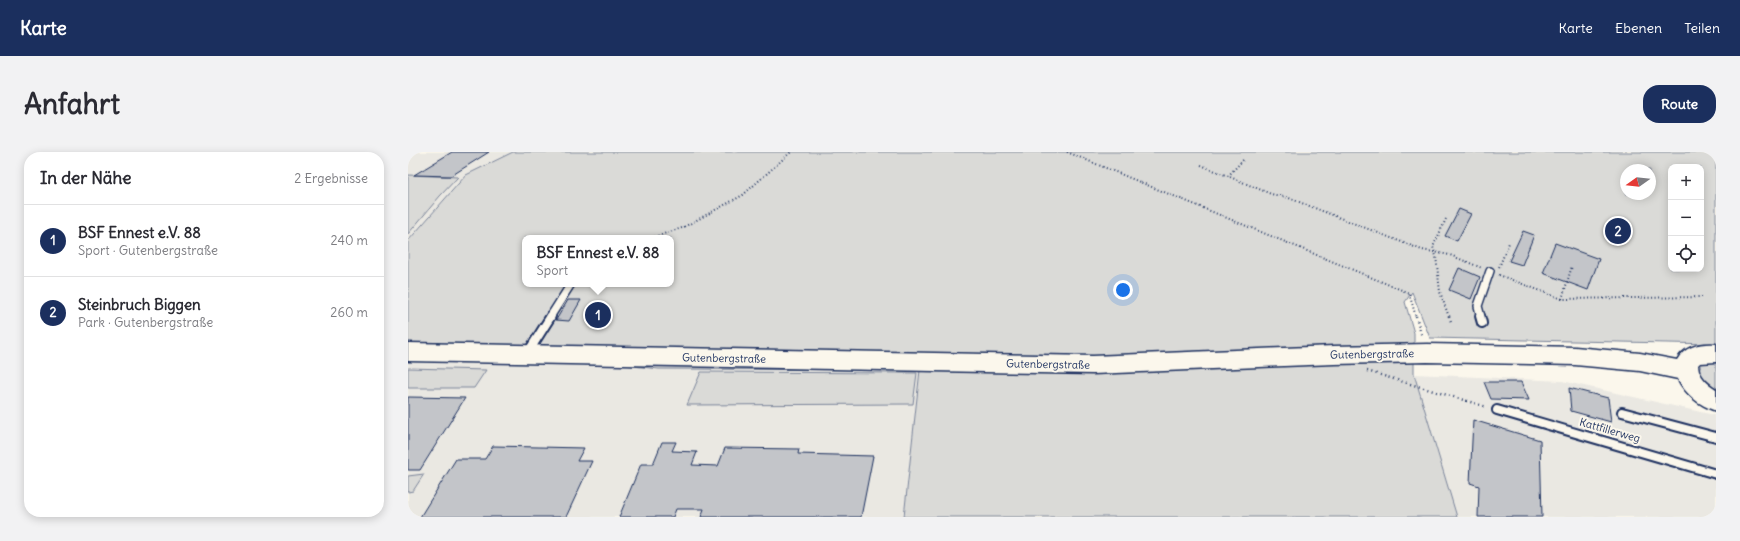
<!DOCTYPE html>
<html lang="de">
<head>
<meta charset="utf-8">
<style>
	:root { --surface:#fff; --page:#f2f2f3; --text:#2b2b33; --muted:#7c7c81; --line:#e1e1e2; --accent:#1b2f5e }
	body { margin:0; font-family:Delius,sans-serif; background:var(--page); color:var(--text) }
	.controls { position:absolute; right:12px; top:12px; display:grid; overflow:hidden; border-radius:8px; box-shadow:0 2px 10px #0003 }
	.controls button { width:36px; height:36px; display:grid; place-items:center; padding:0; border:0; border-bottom:1px solid var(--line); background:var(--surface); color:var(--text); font:20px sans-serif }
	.compass { position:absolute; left:1212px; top:12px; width:36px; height:36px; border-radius:50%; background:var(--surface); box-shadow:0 2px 10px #0003; rotate:255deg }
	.you { position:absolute; left:715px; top:138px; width:14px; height:14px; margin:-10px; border:3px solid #fff; border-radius:50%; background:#1a73e8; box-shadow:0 0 0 6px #1a73e833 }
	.badge { display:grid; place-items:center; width:26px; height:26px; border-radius:50%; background:var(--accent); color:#fff; font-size:13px; font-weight:700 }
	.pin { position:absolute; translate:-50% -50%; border:2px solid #fff; box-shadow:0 1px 4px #0006 }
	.popup { position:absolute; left:114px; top:83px; width:152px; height:52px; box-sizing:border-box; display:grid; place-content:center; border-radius:8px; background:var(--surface); filter:drop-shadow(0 1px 3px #0005); font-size:13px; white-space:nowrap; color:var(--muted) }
	.popup b { font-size:15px; color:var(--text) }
	.popup::after { content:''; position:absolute; left:50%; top:100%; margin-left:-8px; border:8px solid transparent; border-top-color:var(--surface) }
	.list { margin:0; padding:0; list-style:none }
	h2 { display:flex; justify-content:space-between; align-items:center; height:52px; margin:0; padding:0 16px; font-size:17px }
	h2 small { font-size:13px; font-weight:400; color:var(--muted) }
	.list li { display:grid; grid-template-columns:26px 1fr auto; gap:12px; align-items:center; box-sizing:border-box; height:72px; padding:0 16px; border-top:1px solid var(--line) }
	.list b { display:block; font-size:15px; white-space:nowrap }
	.list p { margin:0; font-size:13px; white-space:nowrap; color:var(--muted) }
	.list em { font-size:13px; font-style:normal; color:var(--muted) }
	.icon { flex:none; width:22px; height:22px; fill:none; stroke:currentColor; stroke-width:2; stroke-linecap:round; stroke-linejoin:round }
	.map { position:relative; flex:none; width:1308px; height:365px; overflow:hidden; border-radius:16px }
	header { display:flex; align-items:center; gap:24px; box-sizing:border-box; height:56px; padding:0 20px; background:var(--accent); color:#fff }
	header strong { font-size:19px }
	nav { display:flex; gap:22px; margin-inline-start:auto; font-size:14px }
	.intro { display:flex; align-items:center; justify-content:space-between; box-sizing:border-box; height:96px; padding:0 24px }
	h1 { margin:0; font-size:28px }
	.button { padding:10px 18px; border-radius:16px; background:var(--accent); color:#fff; font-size:14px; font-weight:700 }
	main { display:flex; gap:24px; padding:0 24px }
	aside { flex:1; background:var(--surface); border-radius:16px; box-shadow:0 2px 10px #0003 }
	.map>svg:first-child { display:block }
</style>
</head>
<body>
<header>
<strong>Karte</strong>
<nav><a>Karte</a><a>Ebenen</a><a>Teilen</a></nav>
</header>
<div class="intro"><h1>Anfahrt</h1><a class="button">Route</a></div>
<main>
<aside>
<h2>In der Nähe<small>2 Ergebnisse</small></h2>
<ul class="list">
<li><span class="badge">1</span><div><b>BSF Ennest e.V. 88</b><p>Sport · Gutenbergstraße</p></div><em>240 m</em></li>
<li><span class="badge">2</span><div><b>Steinbruch Biggen</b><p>Park · Gutenbergstraße</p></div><em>260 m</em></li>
</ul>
</aside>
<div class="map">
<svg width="1308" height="365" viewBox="0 0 1308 365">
	<rect width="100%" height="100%" fill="#fbf7ec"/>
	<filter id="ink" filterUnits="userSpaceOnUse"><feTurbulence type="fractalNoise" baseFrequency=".025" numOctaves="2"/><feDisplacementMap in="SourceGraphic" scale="8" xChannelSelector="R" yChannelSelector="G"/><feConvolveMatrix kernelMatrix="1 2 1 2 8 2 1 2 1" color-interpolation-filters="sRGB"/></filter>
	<g filter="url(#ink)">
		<!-- built -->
		<g fill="#eae8e2">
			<path d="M0,0h105l-47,23 -58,66z"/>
			<path d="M0,196l119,6 132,15 261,1 -16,147h-496z"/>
			<path d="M1006,222l148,7 152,34 2,8v94h-259z"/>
		</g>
		<!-- green -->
		<g fill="#dadad7" stroke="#7a849a" fill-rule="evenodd">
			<path d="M105,0h1203v192l-286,-6 -18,-46 -7,10 9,31v41l43,143h-553l16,-147 -261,-1 -132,-15 -119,-6v-107l58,-66zM1263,15h30v102h-30zM1218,18h24v24h-24zM117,86h146v46h-146z"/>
			<path d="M0,23l50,2 -18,19 -32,38z"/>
			<path d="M1308,207v33c-15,-11 -28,-30 0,-33z"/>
			<path d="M0,216l78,2 -12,18h-66z"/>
			<path d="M293,220h1l215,1 -4,31 -226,1z"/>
			<path d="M16,322l-11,17 -5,1v-16z"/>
		</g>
		<!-- building -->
		<g fill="#c3c5c9" stroke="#1b2f5e">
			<path d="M44,0h37l-38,24 -37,-1z"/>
			<path d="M1051,57l12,5 -14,27 -12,-5z"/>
			<path d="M1115,79l11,4 -12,30 -13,-4z"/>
			<path d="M1147,91l44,16 -11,31 -45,-17z"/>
			<path d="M1051,116l21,9 -9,22 -22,-9z"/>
			<path d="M160,148h13l-12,21 -13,-1z"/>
			<path d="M1076,230h37l8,18 -38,-1z"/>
			<path d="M1161,236l39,10 3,24 -40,-11z"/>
			<path d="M0,245l57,1 -45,72h-12z"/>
			<path d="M1065,268l67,20 2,77h-64l1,-31 -9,-3z"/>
			<path d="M254,290h14l-4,9 25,1 -5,13 26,1 7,-18 74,1 -1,5 75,2 -12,61h-160l3,-8h-28l-3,8h-54l22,-53h12z"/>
			<path d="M85,294l91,2 -7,13h15l-26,56h-146l36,-58h29z"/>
		</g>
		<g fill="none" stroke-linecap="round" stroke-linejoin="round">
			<defs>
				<g id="lane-far1">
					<path d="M142,165l21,-33"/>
					<path d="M1073,165l-3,-11 12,-35"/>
				</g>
				<g id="lane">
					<path d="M1072,164l2,7"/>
					<path d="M119,202l24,-38"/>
					<path d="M1089,258l219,64"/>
					<path d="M1214,260l94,25"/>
				</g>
				<path id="secondary" d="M0,191l685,13 241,-10 93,-2 148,3 65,6 37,7c8,-14 24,-17 39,-16v18l-16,1 -2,2c1,12 9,18 18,24v22c-17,-6 -30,-16 -38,-32l-38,-8 -65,-6 -148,-3 -93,2 -241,10 -685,-13z"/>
			</defs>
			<!-- lane-far1 casing -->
			<use href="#lane-far1" stroke="#1b2f5e" stroke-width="10"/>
			<!-- lane casing -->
			<use href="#lane" stroke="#1b2f5e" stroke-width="12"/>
			<!-- secondary casing -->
			<use href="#secondary" stroke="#1b2f5e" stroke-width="3"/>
			<!-- path-far1 -->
			<g stroke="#1b2f5e" stroke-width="2" stroke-dasharray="1 2.5" stroke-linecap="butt">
				<path d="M659,0l342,141 7,24"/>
				<path d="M793,13l70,29 18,4 133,52 28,5 32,13"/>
				<path d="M820,24l16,-17"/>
				<path d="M1038,67l-13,28 3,9 4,36 9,25"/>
				<path d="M243,86l31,-10 61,-33 48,-43"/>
				<path d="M1091,115l10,-24"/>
				<path d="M1091,123l63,24 141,-2"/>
				<path d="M1154,147l10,-33"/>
			</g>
			<!-- path -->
			<g stroke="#1b2f5e" stroke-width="2.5" stroke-dasharray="1 3.5" stroke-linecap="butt">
				<path d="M1008,164l6,21"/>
				<path d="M1041,164l2,6"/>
				<path d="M959,219l120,36"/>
			</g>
			<!-- lane-far1 -->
			<use href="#lane-far1" stroke="#fbf7ec" stroke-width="7"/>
			<!-- lane -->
			<use href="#lane" stroke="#fbf7ec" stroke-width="8"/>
			<!-- secondary -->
			<use href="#secondary" fill="#fbf7ec" fill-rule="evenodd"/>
		</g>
	</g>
	<g text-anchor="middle" stroke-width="4" stroke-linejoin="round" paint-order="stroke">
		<!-- street labels -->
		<g font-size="11" fill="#1b2f5e" stroke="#fbf7ec">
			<text transform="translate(964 202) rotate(-1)" y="4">Gutenbergstraße</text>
			<text transform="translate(316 206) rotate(1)" y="4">Gutenbergstraße</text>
			<text transform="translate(640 212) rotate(1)" y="4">Gutenbergstraße</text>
			<text transform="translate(1202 278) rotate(16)" y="4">Kattfillerweg</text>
		</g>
	</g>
</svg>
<div class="controls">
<button>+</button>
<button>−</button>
<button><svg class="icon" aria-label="locate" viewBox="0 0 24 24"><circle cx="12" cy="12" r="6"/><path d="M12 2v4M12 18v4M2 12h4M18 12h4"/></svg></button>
</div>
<svg class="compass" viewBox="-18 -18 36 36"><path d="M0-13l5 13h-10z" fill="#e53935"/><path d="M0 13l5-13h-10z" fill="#7c7c81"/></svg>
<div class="you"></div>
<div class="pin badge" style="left:190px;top:163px">1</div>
<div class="popup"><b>BSF Ennest e.V. 88</b>Sport</div>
<div class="pin badge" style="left:1210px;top:79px">2</div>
</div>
</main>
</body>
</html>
